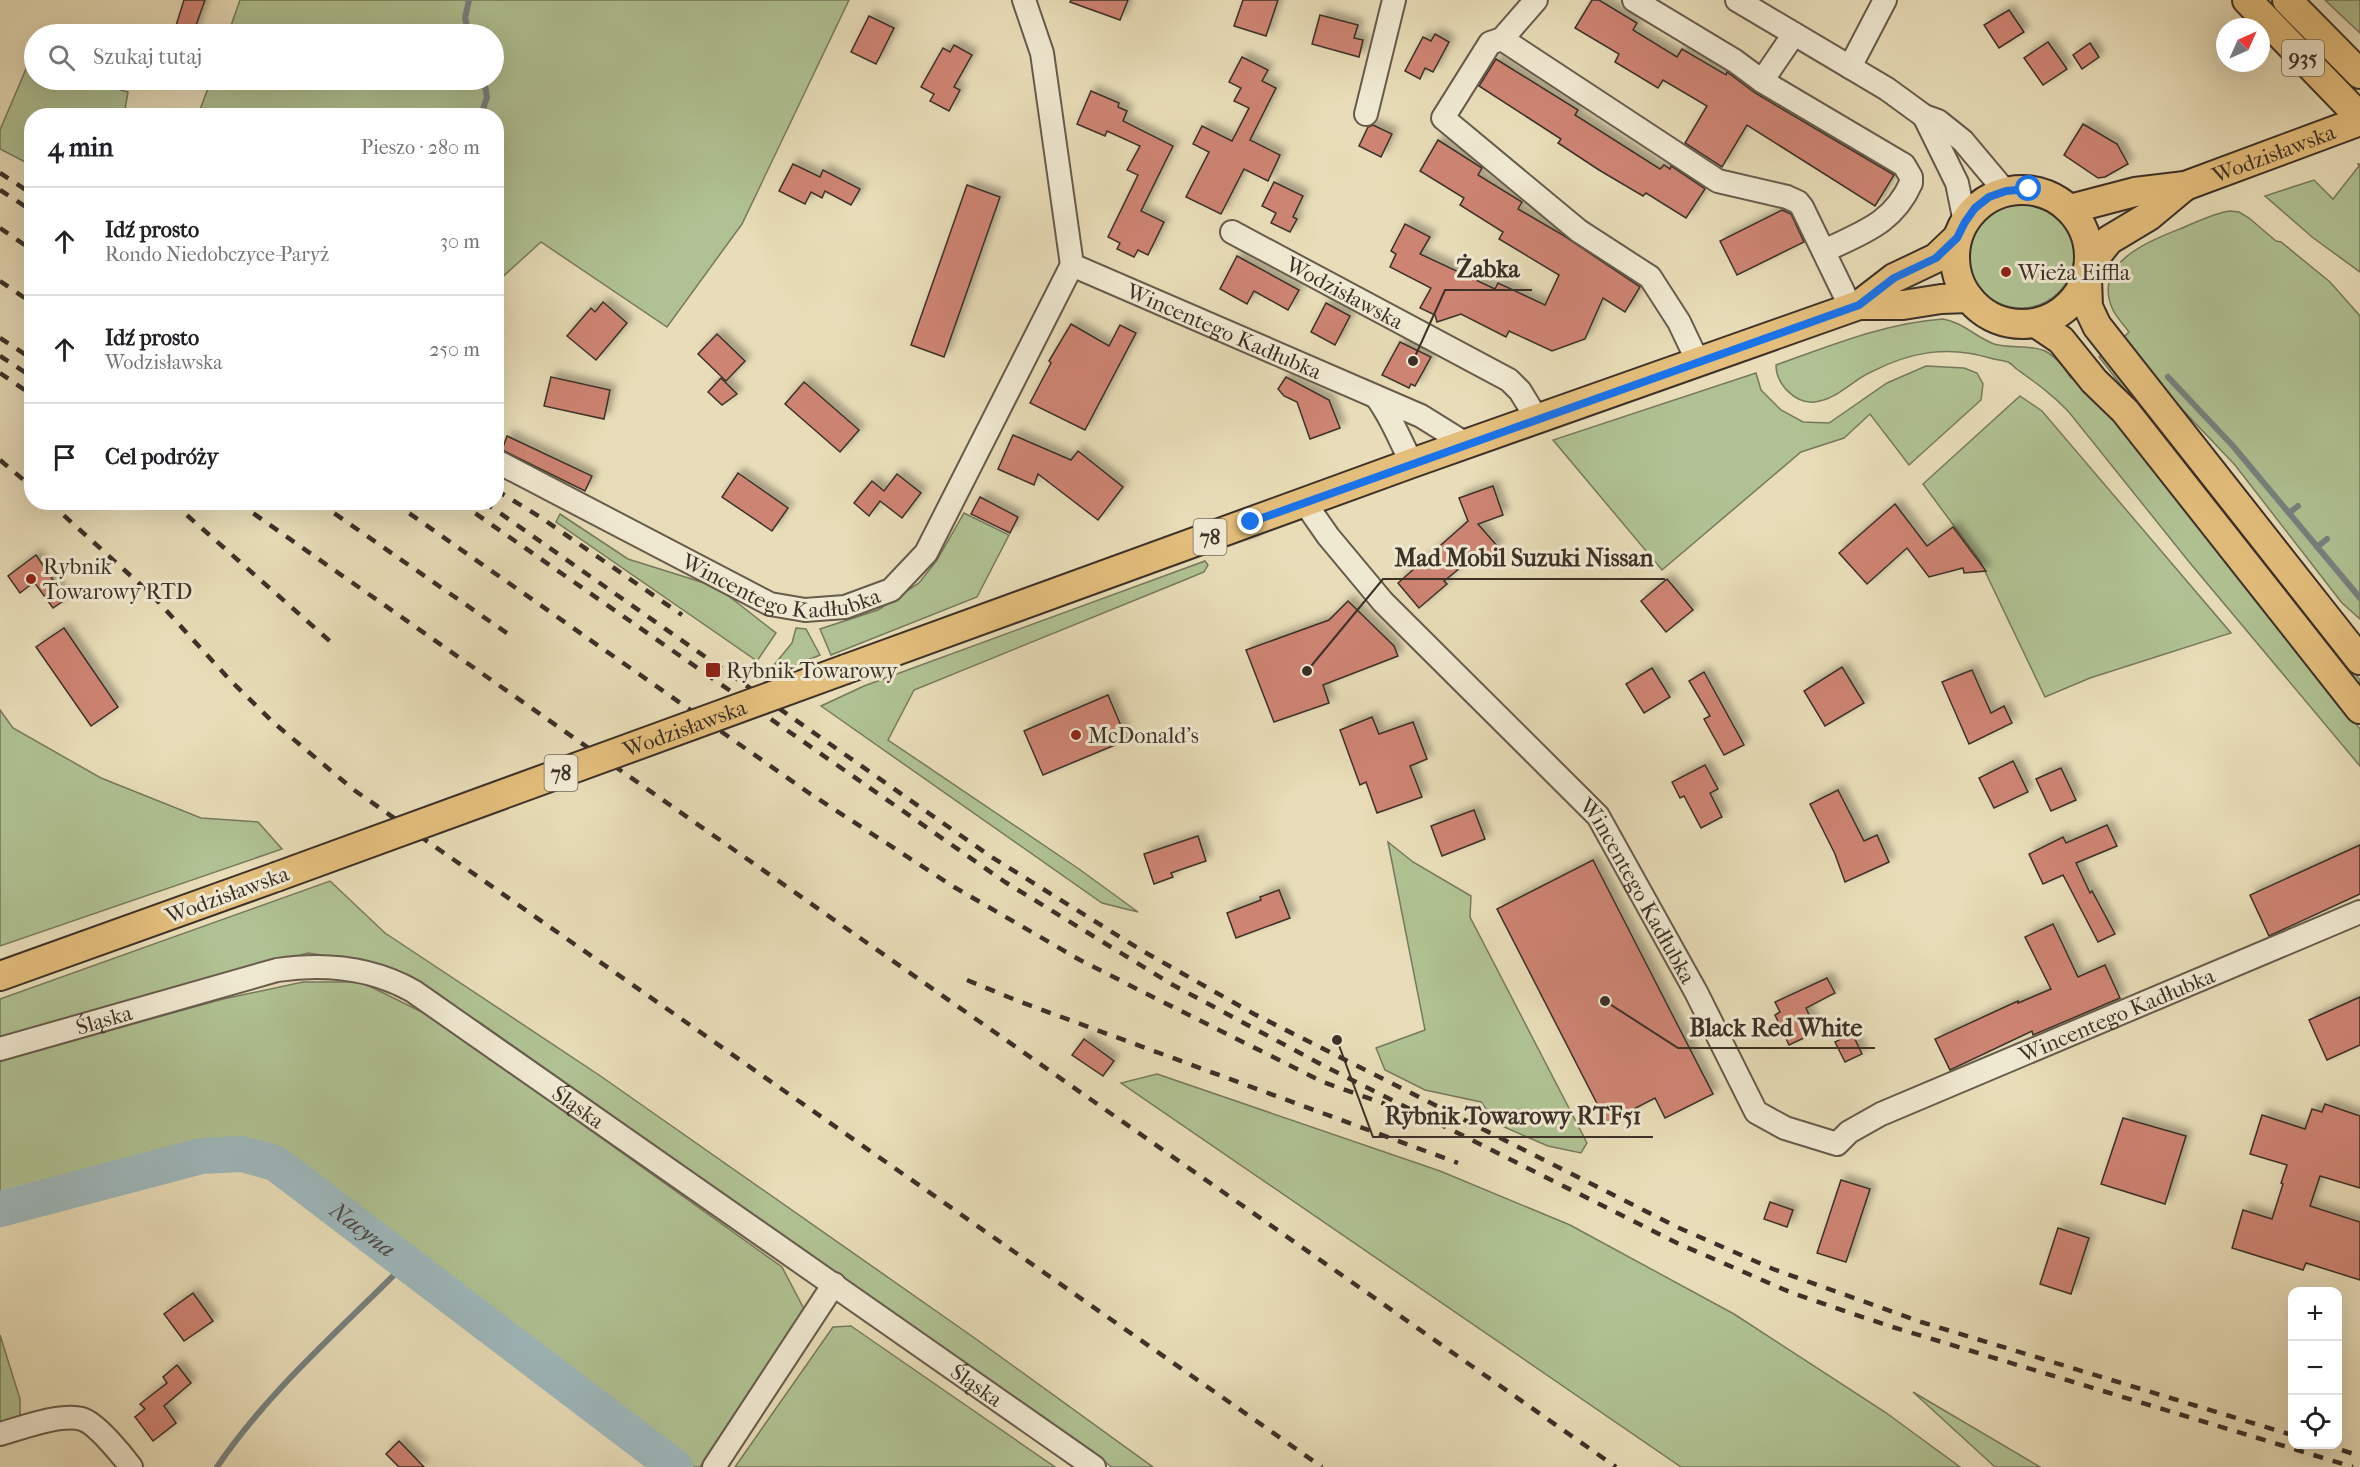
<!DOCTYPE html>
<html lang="pl">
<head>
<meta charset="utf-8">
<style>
	:root { --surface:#fff; --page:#f2f2f2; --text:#202124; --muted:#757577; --line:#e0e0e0 }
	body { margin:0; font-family:"IM FELL French Canon",serif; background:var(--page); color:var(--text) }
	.controls { position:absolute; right:18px; bottom:18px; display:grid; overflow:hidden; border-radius:12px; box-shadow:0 6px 24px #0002 }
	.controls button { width:54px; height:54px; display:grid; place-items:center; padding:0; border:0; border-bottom:2px solid var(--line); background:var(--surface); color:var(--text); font:30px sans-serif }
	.compass { position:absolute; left:2216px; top:18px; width:54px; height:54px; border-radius:50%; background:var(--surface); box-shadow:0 6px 24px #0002; rotate:45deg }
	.stop { position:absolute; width:18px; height:18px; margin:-14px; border:4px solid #1a73e8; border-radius:50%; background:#fff }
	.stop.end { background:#1a73e8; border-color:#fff; box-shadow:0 2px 6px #0008 }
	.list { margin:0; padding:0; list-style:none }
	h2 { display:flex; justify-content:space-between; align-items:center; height:78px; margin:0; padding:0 24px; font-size:26px }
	h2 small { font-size:20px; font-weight:400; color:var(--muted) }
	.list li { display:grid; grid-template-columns:39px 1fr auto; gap:18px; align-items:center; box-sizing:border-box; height:108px; padding:0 24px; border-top:2px solid var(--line) }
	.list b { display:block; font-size:22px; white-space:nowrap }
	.list p { margin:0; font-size:20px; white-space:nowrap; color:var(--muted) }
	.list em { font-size:20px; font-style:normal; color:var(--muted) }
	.icon { flex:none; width:33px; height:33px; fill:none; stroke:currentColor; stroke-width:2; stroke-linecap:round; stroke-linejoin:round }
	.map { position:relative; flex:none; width:2360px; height:1467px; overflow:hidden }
	.search { position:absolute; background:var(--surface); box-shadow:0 6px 24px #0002; left:24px; top:24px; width:480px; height:66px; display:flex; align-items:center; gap:15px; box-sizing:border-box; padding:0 21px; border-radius:33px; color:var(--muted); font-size:22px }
	.panel { position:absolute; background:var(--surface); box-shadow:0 6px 24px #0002; left:24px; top:108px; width:480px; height:402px; border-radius:24px }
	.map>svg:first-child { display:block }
</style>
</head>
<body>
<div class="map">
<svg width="2360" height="1467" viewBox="0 0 2360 1467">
	<defs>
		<filter id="shadow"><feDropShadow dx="5.5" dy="-5.5" stdDeviation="3" flood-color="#0004"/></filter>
	</defs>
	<rect width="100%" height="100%" fill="#e8ddb8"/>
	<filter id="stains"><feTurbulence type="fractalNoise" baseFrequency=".00333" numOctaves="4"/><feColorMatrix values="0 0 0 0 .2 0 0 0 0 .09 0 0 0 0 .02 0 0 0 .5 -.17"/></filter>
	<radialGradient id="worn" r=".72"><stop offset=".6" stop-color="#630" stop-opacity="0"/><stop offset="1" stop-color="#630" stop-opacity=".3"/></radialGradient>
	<!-- green -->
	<g fill="#b0c293" stroke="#76795e" stroke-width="1.5">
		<path d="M240,0h609l-107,224 -75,103 -126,-85 -43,39 -1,8 -1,-173 -298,-1 13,-35h283v-46h-266z"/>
		<path d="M2325,0h35v33z"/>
		<path d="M29,62l5,2v16h54l40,12 -4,23 -92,1 -1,49 -31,-16v-19z"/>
		<path d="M2358,164h2v108l-48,-35 -47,-41 49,-16 19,19 26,-33z"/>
		<circle cx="2021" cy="255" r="53"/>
		<path d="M2230,211l9,1 10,6 27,23 5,1 49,40 30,34v303l-18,-16 -107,-138 -75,-79 -37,-48 6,-6c-5,-7 -12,-14 -16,-22 -22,-47 36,-69 69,-82 15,-6 32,-15 48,-17z"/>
		<path d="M1943,319c19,3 33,18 51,25 16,5 36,0 51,7 12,6 19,17 26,27l8,-5 281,356v37l-170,-203 -122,-152c-15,-16 -32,-28 -50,-41 -3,-2 -6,-6 -10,-8 -6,-2 -12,-2 -18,-4 -42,-13 -80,-6 -119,14 -20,9 -33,27 -56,30 -20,2 -39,-18 -39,-37 54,-19 109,-42 167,-46z"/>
		<path d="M2103,354l257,326v9l-261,-332z"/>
		<path d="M1926,366l38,2 13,5 6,11 -2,16 -72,65 -39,-51 -26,24 -43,14 -139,118 -109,-130 203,-67 5,17 20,20 22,12 26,1 58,-40z"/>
		<path d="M2020,396l22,15 189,222 -141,45 -45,19 -65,-136 -57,-77z"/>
		<path d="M964,513l45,22 -32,62 -146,58 -11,-26 58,-19 41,-27 18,-23z"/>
		<path d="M560,514l68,45 89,28 59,46 -19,28 -201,-139z"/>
		<path d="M1205,561l3,4 -4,7 -17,7 -273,111 -26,50 191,129 59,43 -36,-9 -281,-197 43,-20z"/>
		<path d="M796,628l10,1 14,26 -46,19 -4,-4 22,-27z"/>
		<path d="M0,710l13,18 88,50 100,40 57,4 24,27 -282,97z"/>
		<path d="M1388,842l25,20 58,34 -1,21 117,226 -6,10 -33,-7 -51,-22 -16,-22 -56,-12 -40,-20 -9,-22 49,-18z"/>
		<path d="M330,881l55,52 214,142 377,264 177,128h-41l-630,-443 -69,-43 -59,-21 -46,-7 -308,86v-40z"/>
		<path d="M303,982h58l71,35 350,250 23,44 -105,156h-7l-96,-69 -3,14 -326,-247 -39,-4 -91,20 -138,35v-155l223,-62z"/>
		<path d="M1157,1074l283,97 130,54 164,89 151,98 75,55h-279l-560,-384z"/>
		<path d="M851,1326l204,141h-320l98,-140z"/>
		<path d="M0,1335l20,64v17l-20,7z"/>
		<path d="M1913,1392l127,75h-45z"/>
	</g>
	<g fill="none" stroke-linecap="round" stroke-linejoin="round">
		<!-- stream -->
		<g stroke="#778281" stroke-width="6">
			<path d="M469,34l-4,-16 4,-18"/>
			<path d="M481,116l6,-19 -3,-17"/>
			<path d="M2168,377l65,69 127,152"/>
			<path d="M2289,513l9,-7"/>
			<path d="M2317,547l10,-8"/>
			<path d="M217,1467c52,-77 124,-138 189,-204"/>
		</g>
		<!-- river -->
		<path stroke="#9eb8bc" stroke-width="36" id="s1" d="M0,1209l201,-53 41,-2 33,9 400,304"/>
	</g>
	<!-- building -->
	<g fill="#ce8473" stroke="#3c3028" stroke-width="1.5" filter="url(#shadow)">
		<path d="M184,0h21l-12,34 -19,-2z"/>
		<path d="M1071,0h57l-8,20 -50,-18z"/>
		<path d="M1243,0h35l-12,36 -32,-10z"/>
		<path d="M1592,0h7l38,23 -4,7 44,27 5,-8 44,26 1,-3 28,21 139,82 -19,31 -128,-81 -25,42 -37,-24 22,-37 -44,-26 -5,8 -43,-26 4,-8 -44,-26z"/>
		<path d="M2009,10l15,22 -25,16 -15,-23z"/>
		<path d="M1320,15l38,10 -4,13 9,2 -4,17 -47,-13z"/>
		<path d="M869,16l25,12 -18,36 -25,-12z"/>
		<path d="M1435,34l14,8 -16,30 -8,-4 -5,11 -15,-8 18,-34 8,4z"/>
		<path d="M2048,42l19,27 -24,16 -19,-27z"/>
		<path d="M2090,43l9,14 -17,12 -9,-14z"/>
		<path d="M954,45l18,10 -18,32 6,3 -11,21 -19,-10 4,-7 -13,-7 22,-39 7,4z"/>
		<path d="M1242,57l26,13 -6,11 14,7 -26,52 30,15 -12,26 -24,-12 -23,45 -35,-17 23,-45 -16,-8 9,-18 30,15 17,-33 -15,-7 7,-13 -12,-6z"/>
		<path d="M1496,59l82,51 -3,5 85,54 4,-4 6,4 1,-3 34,23 -19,29 -40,-25 -3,3 -44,-26 -41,-27 3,-4 -82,-53z"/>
		<path d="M1091,91l28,12 -1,4 9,4 -4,10 50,25 -32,65 23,11 -16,33 -10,-5 -4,7 -17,-8 3,-6 -12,-6 30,-62 -11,-5 13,-24 -33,-15 -2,5 -28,-12z"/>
		<path d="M2083,124l34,20 11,20 -23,13 -7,1 -34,-23z"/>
		<path d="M1373,125l19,9 -11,23 -22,-11 9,-19z"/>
		<path d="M1438,140l44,28 -4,7 44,27 -4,7 43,25 79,53 -15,25 -22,-14 -18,41 -33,12 -43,-20 -3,6 -45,-23 -24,8 -2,-7 -15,-7 11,-20 -41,-21 6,-13 -5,-3 14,-27 25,13 -10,17 75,35 3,-6 47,22 14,-30 -60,-36 4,-7 -43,-27 4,-7 -44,-27z"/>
		<path d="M793,164l27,13 3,-7 37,19 -9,16 -26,-14 -3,7 -11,-6 -6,12 -26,-13z"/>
		<path d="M1274,182l29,14 -10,21 4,2 -7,13 -19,-9 5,-10 -14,-7z"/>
		<path d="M967,185l33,12 -56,160 -33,-12z"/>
		<path d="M1782,210l9,4 13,28 -67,33 -17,-34z"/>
		<path d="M1237,256l62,34 -11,20 -34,-19 -7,13 -27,-15z"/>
		<path d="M603,302l24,21 -31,37 -29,-24 24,-28 4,4z"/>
		<path d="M1326,303l24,13 -15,29 -24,-13z"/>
		<path d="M1071,324l38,22 11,-21 16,8 -51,97 -55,-27 21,-40 -2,-2z"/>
		<path d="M717,334l28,27 -19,20 -28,-27z"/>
		<path d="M1400,342l31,15 -16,29 -4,-2 -2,4 -27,-13z"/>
		<path d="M551,377l59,13 -6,29 -60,-13z"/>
		<path d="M1286,377l43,23 11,28 -30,11 -13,-37 -13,-6 -6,-7z"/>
		<path d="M721,378l16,16 -15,11 -14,-13z"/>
		<path d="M804,382l55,48 -19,22 -55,-48z"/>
		<path d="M1013,435l58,25 7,-9 45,36 -25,33 -60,-46 -4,11 -36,-16z"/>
		<path d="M507,436l85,40 -7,15 -83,-41z"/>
		<path d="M738,473l50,35 -16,23 -50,-34z"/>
		<path d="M897,474l24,19 -19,25 -22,-17 -11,15 -15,-13 18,-22 12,10z"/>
		<path d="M1493,486l10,29 -25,9 20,23 -13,12 -5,-7 -36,29 3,3 -28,24 -21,-25 70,-62 -9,-23z"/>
		<path d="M980,497l38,20 -8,16 -39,-19z"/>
		<path d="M1895,504l32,42 26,-19 33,44 -22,2 -1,-5 -34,9 -22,-29 -40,36 -28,-31z"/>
		<path d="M36,555l30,44 -13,9 -19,-26 -14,11 -12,-17z"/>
		<path d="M1667,579l26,31 -27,22 -25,-31z"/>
		<path d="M1348,601l46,45 4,10 -75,29 6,18 -55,19 -28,-72 83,-30z"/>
		<path d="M64,628l54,79 -27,19 -55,-79z"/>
		<path d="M1842,667l22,36 -39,23 -21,-35z"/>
		<path d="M1652,668l18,29 -26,16 -18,-29z"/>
		<path d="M1972,670l19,43 13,-7 8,17 -43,21 -27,-62z"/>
		<path d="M1704,672l40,73 -20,10 -20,-36 6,-3 -21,-35z"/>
		<path d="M1108,695l19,45 -84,35 -19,-44z"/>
		<path d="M1372,717l7,17 34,-12 14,37 -17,7 12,31 -45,16 -11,-31 -6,3 -20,-55z"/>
		<path d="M2013,761l15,31 -34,16 -15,-30z"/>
		<path d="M1705,765l13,24 -8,4 12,24 -21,11 -17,-32 -4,2 -8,-16z"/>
		<path d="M2061,768l15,32 -25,11 -15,-32z"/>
		<path d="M1838,790l26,51 13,-6 12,27 -44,20 -10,-28 -25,-50z"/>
		<path d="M1474,810l11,29 -43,17 -11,-30z"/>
		<path d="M2107,825l10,21 -41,17 14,30 2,-2 23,43 -17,8 -35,-67 -20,9 -14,-30 34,-17 3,6z"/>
		<path d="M1198,836l8,25 -35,12 2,4 -19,7 -10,-30z"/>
		<path d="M2360,845v49l-91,42 -19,-41z"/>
		<path d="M1593,860l120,234 -48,24 -10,-20 -48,25 -110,-214z"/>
		<path d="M1279,890l11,28 -54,20 -9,-25 34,-13 -1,-3z"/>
		<path d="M2053,924l25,53 27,-12 15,33 -87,37 -1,-4 -82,39 -15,-31 83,-38v2l33,-14 -26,-52z"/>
		<path d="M1827,978l8,15 -29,15 11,24 -28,13 -14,-30 5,-3 -5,-10z"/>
		<path d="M2360,997v48l-33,15 -18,-40z"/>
		<path d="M1852,1033l10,21 -17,8 -10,-20z"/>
		<path d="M1084,1039l30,22 -11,15 -31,-21z"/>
		<path d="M2325,1104l35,12v72l-40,-12 -10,30 50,16v58l-54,-17 -3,7 -71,-22 11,-38 29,9 11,-35 -2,-1 6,-18 -37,-11 12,-39 43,14 7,-20 10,3z"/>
		<path d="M2123,1118l63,18 -21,68 -64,-20z"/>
		<path d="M1841,1180l29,9 -24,73 -29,-9z"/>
		<path d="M1770,1202l23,8 -6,17 -23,-8z"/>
		<path d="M2058,1228l31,10 -18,56 -31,-10z"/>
		<path d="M193,1293l20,28 -29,20 -20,-27z"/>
		<path d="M177,1365l14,18 -27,23 12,17 -23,18 -18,-24 10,-8 -5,-5 27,-21 -4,-6z"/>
		<path d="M399,1441l25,26h-25l-13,-13z"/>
	</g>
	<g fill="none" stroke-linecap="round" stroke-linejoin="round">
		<defs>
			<g id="minor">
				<path id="s2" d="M1024,0l18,53 30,212 349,151 45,28"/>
				<path d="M1536,0l-34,39 -12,4 -47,75 136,113 71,46 29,45 19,40"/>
				<path d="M1634,0l101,61 27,20 142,84 7,12v6c-18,41 -50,50 -87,68"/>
				<path d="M1737,0l150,89 37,27 14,5 25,20 42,50"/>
				<path d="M1502,39l216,142 69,16 11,5 4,5 49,101"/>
				<path d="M1850,67l35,-67"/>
				<path d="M1762,81l32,-47"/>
				<path d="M1366,114l28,-114"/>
				<path d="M1924,116l33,67 8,39"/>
				<path id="s3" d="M1232,232l277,148 11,11 17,28"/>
				<path d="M1377,398c15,20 23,43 35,65"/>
				<path id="s4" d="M500,463l270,141 35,6 40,-3 46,-17 35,-37 146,-288"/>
				<path id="s5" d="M1305,503l23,33 55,66 215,214 98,176 60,120 29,16 52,16 12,-12 32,-18 479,-202"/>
				<path id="s6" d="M0,1049l277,-79c48,-7 93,-3 136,21l681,476"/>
				<path d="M0,1434c21,-6 61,-21 82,-15 14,4 40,36 49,48"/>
				<path d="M714,1467l120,-183"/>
			</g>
			<g id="major">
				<path d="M2247,0l113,117"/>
				<path d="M2287,0l73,74"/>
				<circle cx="2022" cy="257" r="67"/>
				<path id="s7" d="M2070,209l65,-17 50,-6 175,-65"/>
				<path d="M2090,264l19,-24 40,-24 36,-30"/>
				<path d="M2087,278l1,29 9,19 263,334"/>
				<path d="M1859,305h44l38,-6 28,-1"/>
				<path d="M2036,323l25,17 33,41 31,30 235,298"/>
				<path d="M846,669l566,-206 447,-158 35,-27 42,-20 21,-20"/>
				<path d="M0,976l276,-99"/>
			</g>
		</defs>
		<!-- minor casing -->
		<use href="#minor" stroke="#675b4c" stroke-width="26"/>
		<!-- major casing -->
		<use href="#major" stroke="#3c3028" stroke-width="32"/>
		<!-- minor -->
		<use href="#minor" stroke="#f0e9d1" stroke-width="22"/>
		<!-- major -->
		<use href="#major" stroke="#e4be7c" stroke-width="28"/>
		<!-- rail -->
		<g stroke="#3c3028" stroke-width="4.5" stroke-dasharray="10 10" stroke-linecap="butt">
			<path d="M0,173l32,21"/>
			<path d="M0,190l32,21"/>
			<path d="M0,228l32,22"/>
			<path d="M0,281l32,22"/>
			<path d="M0,338l32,21"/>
			<path d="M0,356l32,21"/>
			<path d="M0,373l32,22"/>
			<path d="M0,460l32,27"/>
			<path d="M496,490l44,27 142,98"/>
			<path d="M49,502l103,93 78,85 44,43 80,67 968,677"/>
			<path d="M172,502l160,141"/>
			<path d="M237,502l1379,965"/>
			<path d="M318,502l193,134"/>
			<path d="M393,502l416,291 145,94 126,73 67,34 176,88 62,22"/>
			<path d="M459,502l546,380 168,103 153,82 351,176 115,50 94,32 467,142"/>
			<path d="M484,502l506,354 151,94 113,64 423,213 96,42 148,53 371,113"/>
			<path d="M967,980l51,21 440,162"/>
			<path d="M2323,1444l37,12"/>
		</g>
		<defs>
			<g id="major-bridge">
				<path id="s8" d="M276,877l570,-208"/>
			</g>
		</defs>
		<!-- major-bridge casing -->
		<use href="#major-bridge" stroke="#3c3028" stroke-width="32" stroke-linecap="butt"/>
		<!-- major-bridge -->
		<use href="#major-bridge" stroke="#e4be7c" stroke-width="28"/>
	</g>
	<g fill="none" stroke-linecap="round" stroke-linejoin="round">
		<!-- route -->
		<path stroke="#1a73e8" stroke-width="8" d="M1251,522l608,-217 35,-27 42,-20 21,-20 8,-16 10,-14 14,-11 17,-6 23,-2"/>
	</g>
	<!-- markers -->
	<g fill="#8f2418" stroke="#f0e9d1" stroke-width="2">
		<circle cx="2006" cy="272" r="6"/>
		<circle cx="31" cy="579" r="6"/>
		<rect x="705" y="662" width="16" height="16" rx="3"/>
		<circle cx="1076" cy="735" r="6"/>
	</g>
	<g text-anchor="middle" stroke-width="6" stroke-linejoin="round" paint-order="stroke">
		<!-- shield labels -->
		<g fill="#f0e9d1" stroke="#72685b" stroke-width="1.5">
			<rect x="2282" y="40" width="42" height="36" rx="4.5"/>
			<rect x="1193.5" y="519" width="33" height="36" rx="4.5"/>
			<rect x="544.5" y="755" width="33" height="36" rx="4.5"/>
		</g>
		<g font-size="21" font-weight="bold" fill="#3c3028">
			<text x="2303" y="65">935</text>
			<text x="1210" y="544">78</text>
			<text x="561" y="780">78</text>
		</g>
		<!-- street labels -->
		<g font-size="22" fill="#3c3028" stroke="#f0e9d1">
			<text dy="8" stroke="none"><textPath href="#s7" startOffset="212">Wodzisławska</textPath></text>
			<text dy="8" stroke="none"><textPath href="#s3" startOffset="128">Wodzisławska</textPath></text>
			<text dy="8" stroke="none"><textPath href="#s2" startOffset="436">Wincentego Kadłubka</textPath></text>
			<text dy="8" stroke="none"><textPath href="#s4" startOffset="312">Wincentego Kadłubka</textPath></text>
			<text dy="8" stroke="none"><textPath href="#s8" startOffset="435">Wodzisławska</textPath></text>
			<text dy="8" stroke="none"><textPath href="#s5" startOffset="514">Wincentego Kadłubka</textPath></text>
			<text transform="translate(227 894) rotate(-20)" y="8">Wodzisławska</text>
			<text dy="8" stroke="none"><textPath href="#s5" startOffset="1162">Wincentego Kadłubka</textPath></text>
			<text dy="8" stroke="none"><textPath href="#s6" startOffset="108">Śląska</textPath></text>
			<text dy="8" stroke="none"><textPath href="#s6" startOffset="630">Śląska</textPath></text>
			<text dy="8" stroke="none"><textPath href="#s6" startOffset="1116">Śląska</textPath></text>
		</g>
		<!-- poi labels -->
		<g font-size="22" fill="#3c3028" stroke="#f0e9d1" text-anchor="start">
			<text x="2018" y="280">Wieża Eiffla</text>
			<text x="43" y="574">Rybnik<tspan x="43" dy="25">Towarowy RTD</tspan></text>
			<text x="726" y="678">Rybnik Towarowy</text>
			<text x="1088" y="743">McDonald's</text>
		</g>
		<!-- water labels -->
		<g font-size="24" font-style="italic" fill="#504b46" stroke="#f0e9d1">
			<text dy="8" stroke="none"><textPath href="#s1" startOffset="393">Nacyna</textPath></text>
		</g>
	</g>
	<!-- callouts -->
	<path fill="none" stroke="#3c3028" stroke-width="2" d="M1413 361L1445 290H1532M1307 671L1383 579H1665M1605 1001L1678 1048H1875M1337 1040L1373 1137H1653"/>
	<g fill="#3c3028" stroke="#f0e9d1" stroke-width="2">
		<circle cx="1413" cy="361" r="6"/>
		<circle cx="1307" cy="671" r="6"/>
		<circle cx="1605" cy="1001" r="6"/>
		<circle cx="1337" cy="1040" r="6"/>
	</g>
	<g font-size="24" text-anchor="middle" font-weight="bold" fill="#3c3028" stroke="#f0e9d1" stroke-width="6" stroke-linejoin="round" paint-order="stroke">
		<text x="1488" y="277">Żabka</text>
		<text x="1524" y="566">Mad Mobil Suzuki Nissan</text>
		<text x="1776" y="1036">Black Red White</text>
		<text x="1513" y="1124">Rybnik Towarowy RTF51</text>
	</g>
	<rect width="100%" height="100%" filter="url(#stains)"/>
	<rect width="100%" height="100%" fill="url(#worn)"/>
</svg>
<div class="controls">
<button>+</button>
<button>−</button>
<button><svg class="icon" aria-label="locate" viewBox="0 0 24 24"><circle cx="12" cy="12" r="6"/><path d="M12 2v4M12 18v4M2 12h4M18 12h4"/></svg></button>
</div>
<svg class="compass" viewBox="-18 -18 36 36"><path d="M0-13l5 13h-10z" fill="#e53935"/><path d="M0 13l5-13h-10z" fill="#757577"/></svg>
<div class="stop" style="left:2029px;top:189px"></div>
<div class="stop end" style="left:1251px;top:522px"></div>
<div class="search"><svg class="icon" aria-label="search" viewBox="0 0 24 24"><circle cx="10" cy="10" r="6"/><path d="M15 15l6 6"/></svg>Szukaj tutaj</div>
<section class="panel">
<h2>4 min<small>Pieszo · 280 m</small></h2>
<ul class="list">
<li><svg class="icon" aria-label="ahead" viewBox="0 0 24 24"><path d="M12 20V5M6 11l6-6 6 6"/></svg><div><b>Idź prosto</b><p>Rondo Niedobczyce-Paryż</p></div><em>30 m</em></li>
<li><svg class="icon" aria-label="ahead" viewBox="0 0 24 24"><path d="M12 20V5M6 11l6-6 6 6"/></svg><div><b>Idź prosto</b><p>Wodzisławska</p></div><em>250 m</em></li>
<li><svg class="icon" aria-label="arrive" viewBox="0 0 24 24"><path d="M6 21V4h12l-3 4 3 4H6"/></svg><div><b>Cel podróży</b></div></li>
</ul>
</section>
</div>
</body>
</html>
